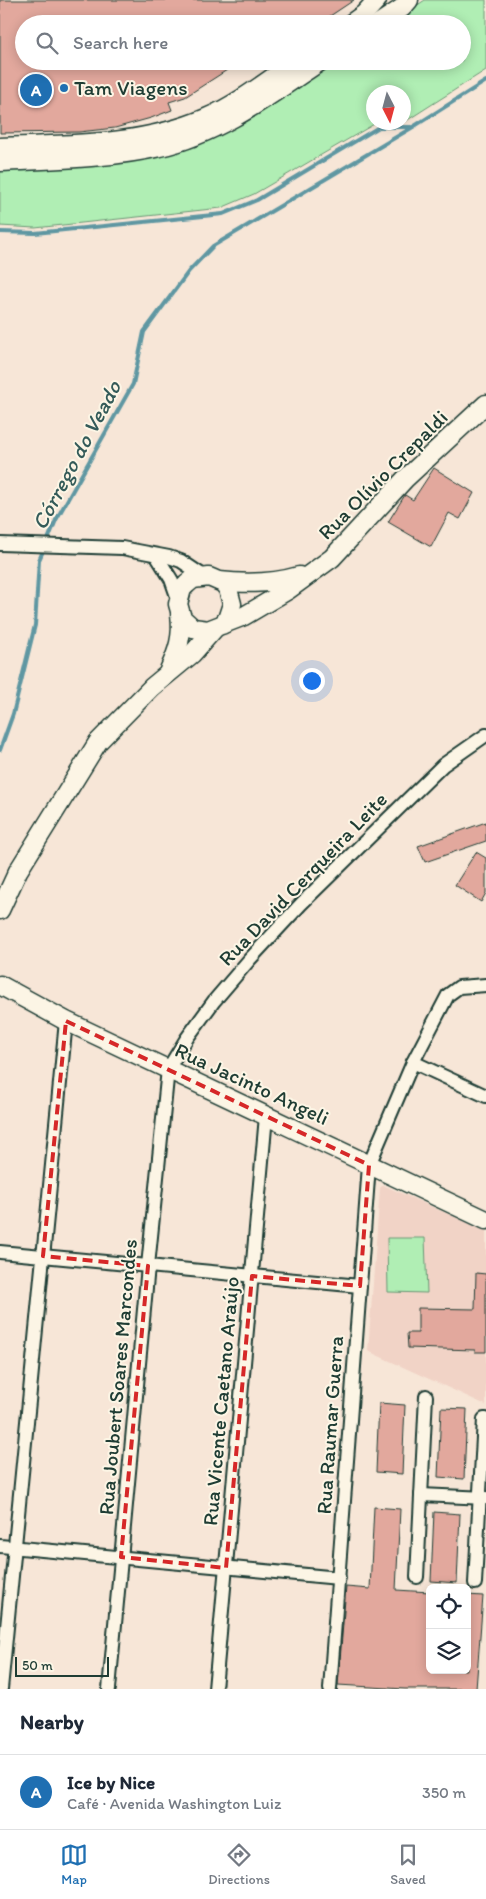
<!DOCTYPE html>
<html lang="en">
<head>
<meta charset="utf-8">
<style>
	:root { --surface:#fff; --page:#f6f6f7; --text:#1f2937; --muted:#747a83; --line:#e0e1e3; --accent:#1f6fb2 }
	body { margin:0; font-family:Itim,sans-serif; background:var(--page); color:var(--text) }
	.controls { position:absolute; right:15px; bottom:15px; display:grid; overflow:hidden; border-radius:8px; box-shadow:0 2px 12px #0003 }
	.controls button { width:45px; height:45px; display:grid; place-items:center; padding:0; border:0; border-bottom:1px solid var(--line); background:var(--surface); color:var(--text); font:25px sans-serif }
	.compass { position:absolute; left:366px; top:85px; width:45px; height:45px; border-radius:50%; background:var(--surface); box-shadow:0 2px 12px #0003; rotate:174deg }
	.scale { position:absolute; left:15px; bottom:12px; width:94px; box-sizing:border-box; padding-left:5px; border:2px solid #1f3d34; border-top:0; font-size:14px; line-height:18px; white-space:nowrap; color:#1f3d34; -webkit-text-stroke:4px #fcf5e5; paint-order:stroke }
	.you { position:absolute; left:311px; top:680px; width:18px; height:18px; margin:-12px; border:4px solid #fff; border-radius:50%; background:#1a73e8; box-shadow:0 0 0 8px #1a73e833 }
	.badge { display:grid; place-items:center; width:32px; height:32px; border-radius:50%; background:var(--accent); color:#fff; font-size:16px; font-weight:700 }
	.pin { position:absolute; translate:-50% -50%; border:2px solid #fff; box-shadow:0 1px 5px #0006 }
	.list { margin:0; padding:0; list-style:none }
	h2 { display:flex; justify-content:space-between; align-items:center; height:65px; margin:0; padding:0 20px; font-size:21px }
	h2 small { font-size:16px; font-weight:400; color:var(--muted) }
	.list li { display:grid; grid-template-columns:32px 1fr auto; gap:15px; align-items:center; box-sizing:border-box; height:75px; padding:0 20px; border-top:1px solid var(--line) }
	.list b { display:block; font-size:19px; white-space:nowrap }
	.list p { margin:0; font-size:16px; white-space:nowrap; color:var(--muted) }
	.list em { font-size:16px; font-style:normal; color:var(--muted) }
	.icon { flex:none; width:28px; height:28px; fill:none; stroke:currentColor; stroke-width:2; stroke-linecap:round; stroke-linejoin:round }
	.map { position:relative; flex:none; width:486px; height:1689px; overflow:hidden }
	.search { position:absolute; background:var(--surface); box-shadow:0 2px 12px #0003; left:15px; right:15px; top:15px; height:55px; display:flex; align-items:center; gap:12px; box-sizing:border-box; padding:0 18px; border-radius:28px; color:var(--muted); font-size:19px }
	.sheet { height:140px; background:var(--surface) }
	nav { display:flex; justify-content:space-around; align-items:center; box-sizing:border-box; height:70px; border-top:1px solid var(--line); background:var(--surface); font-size:14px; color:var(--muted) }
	nav a { display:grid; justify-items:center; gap:2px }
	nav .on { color:var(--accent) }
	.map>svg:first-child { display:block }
</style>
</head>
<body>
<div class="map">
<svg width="486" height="1689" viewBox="0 0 486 1689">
	<rect width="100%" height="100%" fill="#f7e6d7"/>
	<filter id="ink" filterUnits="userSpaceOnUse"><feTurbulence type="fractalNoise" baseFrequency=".02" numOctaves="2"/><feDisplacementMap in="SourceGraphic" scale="10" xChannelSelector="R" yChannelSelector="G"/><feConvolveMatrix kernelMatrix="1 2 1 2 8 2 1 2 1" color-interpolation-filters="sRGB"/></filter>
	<g filter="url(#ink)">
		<!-- built -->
		<path fill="#f1d3c6" d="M383,1185l103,46v174l-118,-54 12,-163z"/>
		<!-- green -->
		<g fill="#b0eeb4" stroke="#689674">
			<path d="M425,0h61v70l-80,51h-2v-29h-30v30l2,1 -122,71 -33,14 -186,20 -35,-2v-58l254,-56 77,-51h131v-37h-73z"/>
			<path d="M387,1238h38l2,55 -39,-1z"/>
		</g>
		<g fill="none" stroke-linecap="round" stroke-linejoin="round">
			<!-- stream -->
			<g stroke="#5f97a2" stroke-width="4">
				<path d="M0,232l35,1 188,-19 34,-14 122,-73h32"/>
				<path d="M47,542l9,-22 77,-136 11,-52 45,-61 24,-25 200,-119 73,-46"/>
				<path d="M0,750l13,-36 22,-89 4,-65 5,-11"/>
			</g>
		</g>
		<!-- building -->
		<g fill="#e2a89d" stroke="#1f3d34">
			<path d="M0,0h354l-36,24h-294v37h217l-56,36 -16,5 3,8 -21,8 -36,10 -36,4 -79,1z"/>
			<path d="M434,468l40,25 -14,26 -11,-6 -18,34 -43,-25 17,-27 8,5z"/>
			<path d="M486,822v19l-61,21 -7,-16z"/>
			<path d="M476,852l10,6v35l-5,9 -26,-17z"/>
			<path d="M476,1273l10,1v78h-11v-2l-67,-2 -1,-15h11v-25l57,1z"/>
			<path d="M379,1403l26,2 -3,69 -26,-2z"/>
			<path d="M441,1408l26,1 -3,70 -26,-2z"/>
			<path d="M374,1507l26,2 -4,81 34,2v78h37v-75l16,1 -7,93h-71l-67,-4 8,-98 24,2z"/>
			<path d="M434,1512l26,2 -3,69 -26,-2z"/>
		</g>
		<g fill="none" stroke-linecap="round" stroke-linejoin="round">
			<defs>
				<g id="street">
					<path d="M0,544l122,4 47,9 12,4 24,16"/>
					<path d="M156,555l15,24 7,20"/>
					<path d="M413,1062l73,34"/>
					<path d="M0,1252l360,34"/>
					<path d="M421,1495l65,3"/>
					<path d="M0,1546l339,32"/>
					<path d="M417,1577l9,-181"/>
					<path d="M475,1583l9,-164h2"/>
					<path d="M1,1689l65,-668"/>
					<path d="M109,1689l39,-423 20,-197 19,-31 27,-37 36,-42 51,-55 142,-139 43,-30"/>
					<path d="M215,1689l51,-573"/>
					<path d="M330,1689l39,-524 44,-103 35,-67 11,-8 27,-2"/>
				</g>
				<g id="secondary">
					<path d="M350,24l14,-10 13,-14"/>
					<path d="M378,24l24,-16 7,-8"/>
					<path d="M0,147c69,-3 141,-1 206,-29 32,-14 61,-37 90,-57"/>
					<path d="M0,162c54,-3 107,-3 160,-15 59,-13 112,-53 161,-86"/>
					<path d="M219,581c28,3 53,3 80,-5"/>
					<path d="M222,625l5,-6 5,-15 -4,-15 -5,-6 -14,-6 -16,2 -6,5 -5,5 -4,15 4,14 11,10 15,2 36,-14 44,-26 44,-32 73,-79 81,-75"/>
					<path d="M169,670c9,-19 14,-34 11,-56"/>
					<path d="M0,910l18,-39 80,-129 54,-55 40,-33 23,-26"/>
					<path d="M0,985l66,36 420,199"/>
				</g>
			</defs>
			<!-- street casing -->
			<use href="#street" stroke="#1f3d34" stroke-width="16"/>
			<!-- secondary casing -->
			<use href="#secondary" stroke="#1f3d34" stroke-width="21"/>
			<!-- street -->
			<use href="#street" stroke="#fcf5e5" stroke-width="12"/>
			<!-- secondary -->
			<use href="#secondary" stroke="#fcf5e5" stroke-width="18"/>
		</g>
	</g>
	<!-- marked area -->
	<path fill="none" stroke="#d62828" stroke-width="4" stroke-dasharray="10 6" stroke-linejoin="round" d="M66,1021l303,144 -9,121 -108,-10 -26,292 -105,-11 27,-291 -105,-10z"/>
	<!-- markers -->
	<circle fill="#1f6fb2" stroke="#fcf5e5" stroke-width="2" cx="64" cy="88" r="5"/>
	<g text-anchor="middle" stroke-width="4" stroke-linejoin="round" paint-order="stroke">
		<!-- poi labels -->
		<g font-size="21" fill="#1f3d34" stroke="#fcf5e5" text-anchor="start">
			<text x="74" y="95">Tam Viagens</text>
		</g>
		<!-- street labels -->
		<g font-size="21" fill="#1f3d34" stroke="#fcf5e5">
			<text transform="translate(383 475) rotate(-45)" y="7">Rua Olívio Crepaldi</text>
			<text transform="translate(303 879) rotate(-46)" y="7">Rua David Cerqueira Leite</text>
			<text transform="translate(252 1084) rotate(25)" y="7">Rua Jacinto Angeli</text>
			<text transform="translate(118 1377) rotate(-85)" y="7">Rua Joubert Soares Marcondes</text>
			<text transform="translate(221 1401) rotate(-85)" y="7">Rua Vicente Caetano Araújo</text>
			<text transform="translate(330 1425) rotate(-86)" y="7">Rua Raumar Guerra</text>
		</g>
		<!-- water labels -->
		<g font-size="22" font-style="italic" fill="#345b59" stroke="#fcf5e5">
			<text transform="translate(76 455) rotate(-62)" y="8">Córrego do Veado</text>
		</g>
	</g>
</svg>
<div class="controls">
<button><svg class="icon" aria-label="locate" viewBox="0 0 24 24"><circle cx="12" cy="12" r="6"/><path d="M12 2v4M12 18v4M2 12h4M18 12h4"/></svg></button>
<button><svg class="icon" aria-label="layers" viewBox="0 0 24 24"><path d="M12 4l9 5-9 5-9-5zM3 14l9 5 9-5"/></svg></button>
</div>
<svg class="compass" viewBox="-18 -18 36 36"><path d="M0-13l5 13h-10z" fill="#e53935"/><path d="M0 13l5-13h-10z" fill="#747a83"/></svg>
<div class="scale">50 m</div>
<div class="you"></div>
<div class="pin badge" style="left:36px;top:90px">A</div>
<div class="search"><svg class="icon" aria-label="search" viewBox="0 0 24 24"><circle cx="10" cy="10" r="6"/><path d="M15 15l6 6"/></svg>Search here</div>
</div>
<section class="sheet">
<h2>Nearby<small></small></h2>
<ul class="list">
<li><span class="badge">A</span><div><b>Ice by Nice</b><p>Café · Avenida Washington Luiz</p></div><em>350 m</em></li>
</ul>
</section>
<nav>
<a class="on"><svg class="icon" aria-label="map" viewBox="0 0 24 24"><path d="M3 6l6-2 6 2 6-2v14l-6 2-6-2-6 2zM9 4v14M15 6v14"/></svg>Map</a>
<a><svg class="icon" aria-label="directions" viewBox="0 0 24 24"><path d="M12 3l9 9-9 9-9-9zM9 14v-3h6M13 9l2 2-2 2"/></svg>Directions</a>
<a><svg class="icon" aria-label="saved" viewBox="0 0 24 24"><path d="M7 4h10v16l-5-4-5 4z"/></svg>Saved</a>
</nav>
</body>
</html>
